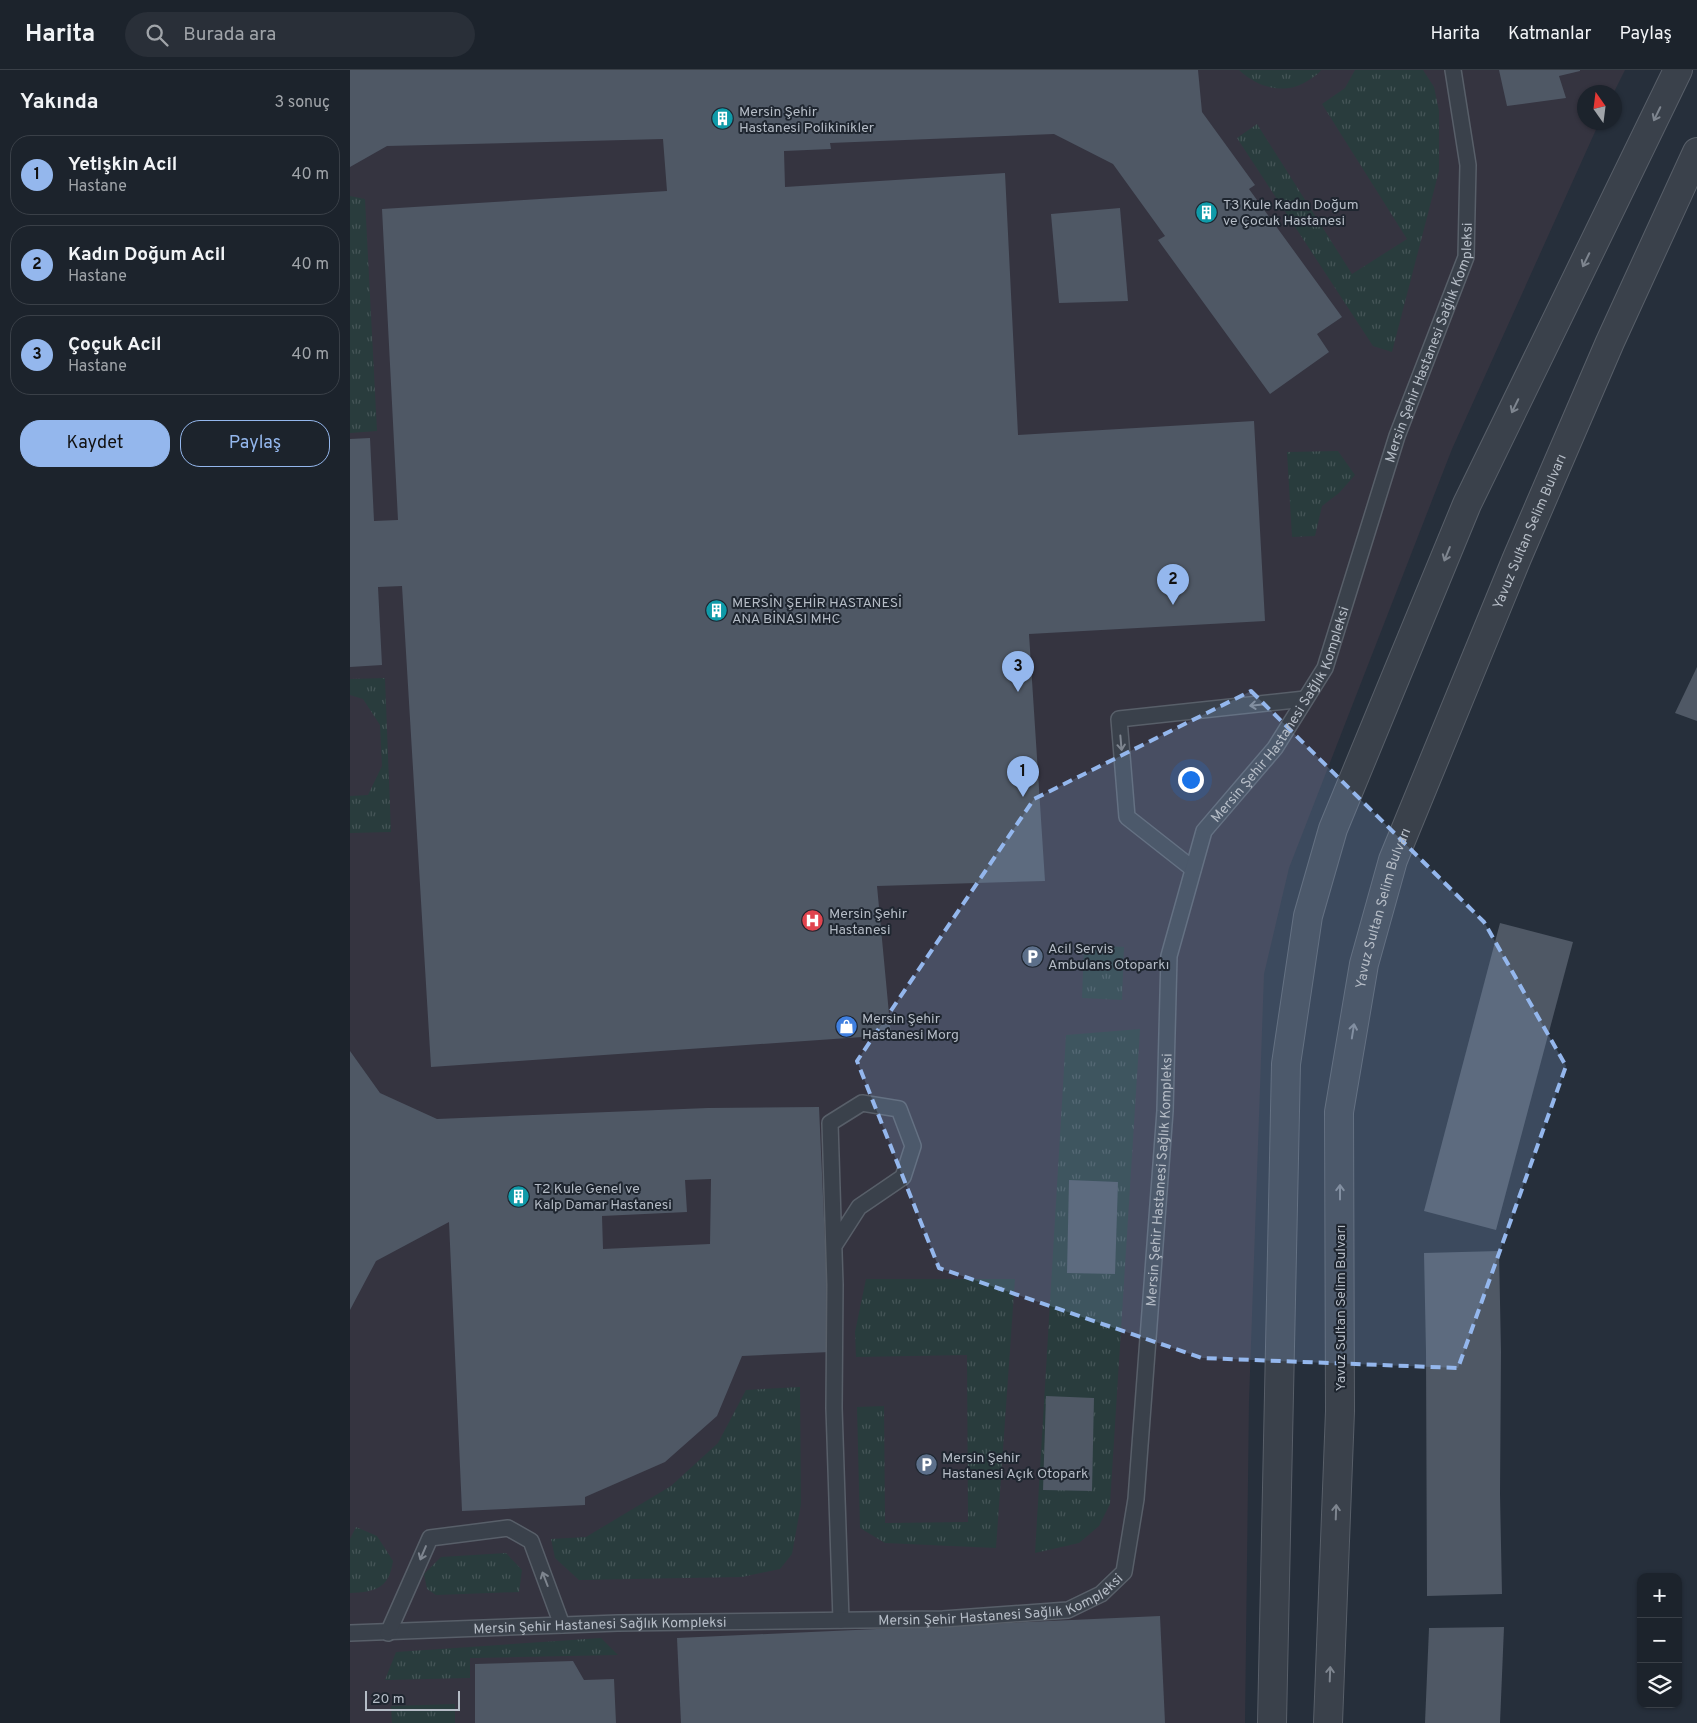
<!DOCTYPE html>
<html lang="tr">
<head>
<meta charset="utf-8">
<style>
	:root { --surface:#1c232c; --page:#292f38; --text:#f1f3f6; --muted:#a0a4a9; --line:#3a4048; --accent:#94b7ed }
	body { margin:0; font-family:Overpass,sans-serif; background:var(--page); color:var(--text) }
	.controls { position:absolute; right:15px; bottom:15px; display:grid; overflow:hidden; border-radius:10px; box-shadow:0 1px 4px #0004 }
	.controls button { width:45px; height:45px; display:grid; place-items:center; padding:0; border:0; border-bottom:1px solid var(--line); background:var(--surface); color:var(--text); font:25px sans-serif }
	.compass { position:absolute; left:1227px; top:15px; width:45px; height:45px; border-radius:50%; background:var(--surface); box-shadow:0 1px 4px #0004; rotate:346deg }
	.scale { position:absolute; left:15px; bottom:12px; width:95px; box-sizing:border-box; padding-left:5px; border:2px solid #b5bcc6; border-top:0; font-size:14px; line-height:18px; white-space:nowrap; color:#b5bcc6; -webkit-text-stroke:4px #1f2630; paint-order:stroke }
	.you { position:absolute; left:840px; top:709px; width:18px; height:18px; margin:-12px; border:4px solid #fff; border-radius:50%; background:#1a73e8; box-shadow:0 0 0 8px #1a73e833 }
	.badge { display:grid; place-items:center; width:32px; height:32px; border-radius:50%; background:var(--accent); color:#111; font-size:16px; font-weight:700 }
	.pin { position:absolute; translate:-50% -41px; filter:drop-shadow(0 1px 2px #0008) }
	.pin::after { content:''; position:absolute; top:26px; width:18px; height:15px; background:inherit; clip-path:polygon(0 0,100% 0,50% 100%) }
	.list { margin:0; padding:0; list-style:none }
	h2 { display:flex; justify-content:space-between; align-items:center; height:65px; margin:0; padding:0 20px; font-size:21px }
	h2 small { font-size:16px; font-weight:400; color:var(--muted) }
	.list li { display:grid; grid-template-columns:32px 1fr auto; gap:15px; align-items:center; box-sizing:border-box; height:80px; margin:0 10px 10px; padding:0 10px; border:1px solid var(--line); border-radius:20px }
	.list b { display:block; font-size:19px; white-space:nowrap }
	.list p { margin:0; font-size:16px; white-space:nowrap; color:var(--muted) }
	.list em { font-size:16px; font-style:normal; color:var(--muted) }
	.actions { display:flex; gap:10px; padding:15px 20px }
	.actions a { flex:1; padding:11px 0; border:1px solid var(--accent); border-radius:20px; text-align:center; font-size:18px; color:var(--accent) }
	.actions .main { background:var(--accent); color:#111 }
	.icon { flex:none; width:28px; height:28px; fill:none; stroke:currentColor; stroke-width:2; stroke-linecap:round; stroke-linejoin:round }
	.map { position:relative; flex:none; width:1347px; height:1653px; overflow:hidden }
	header { display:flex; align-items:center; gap:30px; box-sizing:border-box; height:70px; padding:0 25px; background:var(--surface); border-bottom:1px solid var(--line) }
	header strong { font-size:24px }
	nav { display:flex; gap:28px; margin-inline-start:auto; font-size:18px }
	.search { width:350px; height:45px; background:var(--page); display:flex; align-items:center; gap:12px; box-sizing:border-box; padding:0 18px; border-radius:28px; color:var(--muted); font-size:19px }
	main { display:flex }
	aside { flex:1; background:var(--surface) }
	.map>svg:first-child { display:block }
</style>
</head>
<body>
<header>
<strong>Harita</strong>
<div class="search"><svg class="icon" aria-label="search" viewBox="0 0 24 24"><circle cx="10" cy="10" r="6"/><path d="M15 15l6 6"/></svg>Burada ara</div>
<nav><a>Harita</a><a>Katmanlar</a><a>Paylaş</a></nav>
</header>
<main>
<aside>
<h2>Yakında<small>3 sonuç</small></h2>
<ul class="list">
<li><span class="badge">1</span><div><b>Yetişkin Acil</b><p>Hastane</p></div><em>40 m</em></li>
<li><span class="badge">2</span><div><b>Kadın Doğum Acil</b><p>Hastane</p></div><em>40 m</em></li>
<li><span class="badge">3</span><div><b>Çoçuk Acil</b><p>Hastane</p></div><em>40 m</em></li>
</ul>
<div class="actions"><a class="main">Kaydet</a><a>Paylaş</a></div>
</aside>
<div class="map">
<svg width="1347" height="1653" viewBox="0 0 1347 1653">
	<defs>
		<pattern id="grass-tufts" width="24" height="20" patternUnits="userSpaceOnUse" patternTransform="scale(1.25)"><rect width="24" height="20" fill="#293c3d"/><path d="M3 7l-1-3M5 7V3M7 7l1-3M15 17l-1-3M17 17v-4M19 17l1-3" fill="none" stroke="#465658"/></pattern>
	</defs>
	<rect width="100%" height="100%" fill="#262f3b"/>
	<!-- medical -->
	<path fill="#353440" d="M0,0h1275l-11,22h-30v30l15,1 -147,326 -163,419 -25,106 -15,427 -4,322h-895z"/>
	<!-- grass -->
	<g fill="url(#grass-tufts)">
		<path d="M889,0h82c-3,5 -8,7 -12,10 -23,16 -51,8 -70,-10z"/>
		<path d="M1005,0h68l11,17 5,24v60l-47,181 -19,-6 -136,-208 20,-14 95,150 55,-35 -85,-135 23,-16z"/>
		<path d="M0,126l15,3 12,232 -27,2z"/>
		<path d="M988,381l17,24 -16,18 -17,13 -7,30 -23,1 -5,-85z"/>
		<path d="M35,608l6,154 -41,1v-37l18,-1 14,-29 -2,-41 -17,-26 -13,-4v-16z"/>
		<path d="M734,875l40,2 -2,53 -40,-2z"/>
		<path d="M790,959l-30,475 -11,22 -20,17 -44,10 31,-518z"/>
		<path d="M516,1209h149l-19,269 -111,-5 -25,-15 -3,-121 27,-1 1,117 83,-1 -1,-167 -111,2 -1,-25z"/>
		<path d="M450,1317l1,117 -9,50 -12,15 -38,8 -163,3 -24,-22 -4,-19 35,-2 85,-51 47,-43 28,-53z"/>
		<path d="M6,1457l21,9 16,25c-4,27 -17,31 -43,32v-54z"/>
		<path d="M156,1483l16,17 -3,22 -83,3 -9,-6 -3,-15 17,-17z"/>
		<path d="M251,1568l17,17 -148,3v20l-85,2 11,-28z"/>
		<path d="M105,1634v19h-63l-1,-17z"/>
	</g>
	<!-- building -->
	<g fill="#4f5865" fill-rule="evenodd">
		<path d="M0,0h848l4,42 53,73 -6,4 93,128 -25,17 12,18 -59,42 -112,-154 7,-4 -52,-72 -59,-30 -224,9 1,6 -47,2 1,36 220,-14 13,262 236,-14 11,200 -236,13 16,247 -168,5 14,149 -460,32 -29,-481 -24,1 4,78 -32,2v-228l20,-1 4,83 24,-1 -16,-311 285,-18 -4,-52 -276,7 -37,21z"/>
		<path d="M1149,0h81v1l-21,5 7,22 -59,8z"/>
		<path d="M770,138l8,93 -69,2 -8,-89z"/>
		<path d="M1347,597v54l-22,-8z"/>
		<path d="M1150,853l73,19 -77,288 -72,-19z"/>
		<path d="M0,981l30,42 57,26 271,-11 111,-1 11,245 -88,4 -25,60 -52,46 -80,35v8l-123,6 -13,-289 -73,39 -26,49zM361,1109l-1,65 -107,5 -1,-33 85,-4 -2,-32z"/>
		<path d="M719,1110l49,2 -3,92 -48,-1z"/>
		<path d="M1149,1181l2,101 -1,142 2,100 -75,2 -1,-244 -2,-99z"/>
		<path d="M696,1326l48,2 -2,93 -49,-1z"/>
		<path d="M810,1546l5,107h-484l-4,-85z"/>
		<path d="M1154,1557l-4,96h-75l4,-95z"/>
		<path d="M223,1591l11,19 30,-1 2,44h-141v-59z"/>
	</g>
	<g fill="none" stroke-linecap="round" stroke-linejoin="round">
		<defs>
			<g id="service">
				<path d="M843,799l-66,-52 -8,-98 186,-20"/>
				<path d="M484,1176l25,-39 44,-30 10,-31 -14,-37 -37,-6 -32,20 5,162 -1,123 7,212"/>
				<path id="s1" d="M0,1563l268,-10 325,-4 125,-9 33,-16 23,-22 12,-73 29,-388 4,-155 35,-125 71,-83 50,-80 72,-232 69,-179 2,-92 -15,-95"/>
				<path d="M38,1563l42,-95 78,-10 23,13 31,84"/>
			</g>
			<g id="tertiary">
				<path d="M922,1653l14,-659 22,-148 25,-87 134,-325 211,-434"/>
				<path id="s2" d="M978,1653l12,-312 -1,-299 25,-148 29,-104 124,-302 93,-216 87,-190"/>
			</g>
		</defs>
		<!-- service casing -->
		<use href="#service" stroke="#585f69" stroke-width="18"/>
		<!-- tertiary casing -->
		<use href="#tertiary" stroke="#585f69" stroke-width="30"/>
		<!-- service -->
		<use href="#service" stroke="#3a414b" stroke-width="15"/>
		<!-- tertiary -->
		<use href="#tertiary" stroke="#3a414b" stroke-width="28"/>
	</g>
	<!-- one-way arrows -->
	<defs><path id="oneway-shaft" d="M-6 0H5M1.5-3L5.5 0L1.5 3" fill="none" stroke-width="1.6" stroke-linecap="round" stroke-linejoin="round" transform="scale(1.25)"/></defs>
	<g stroke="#7e858f">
		<use href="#oneway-shaft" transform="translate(1307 44) rotate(116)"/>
		<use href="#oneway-shaft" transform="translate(1236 190) rotate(116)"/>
		<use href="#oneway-shaft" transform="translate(1165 336) rotate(116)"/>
		<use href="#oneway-shaft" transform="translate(1097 484) rotate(112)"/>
		<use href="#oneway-shaft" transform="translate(907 635) rotate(174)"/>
		<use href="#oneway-shaft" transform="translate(771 673) rotate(85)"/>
		<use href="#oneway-shaft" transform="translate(1003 961) rotate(-81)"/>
		<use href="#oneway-shaft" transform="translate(990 1122) rotate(-90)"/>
		<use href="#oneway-shaft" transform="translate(986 1442) rotate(-88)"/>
		<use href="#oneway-shaft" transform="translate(73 1483) rotate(113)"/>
		<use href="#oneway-shaft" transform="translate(195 1509) rotate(-111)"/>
		<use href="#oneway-shaft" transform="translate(980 1604) rotate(-88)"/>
	</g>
	<!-- marked area -->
	<path fill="#94b7ed" fill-opacity="0.2" stroke="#94b7ed" stroke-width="4" stroke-dasharray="10 6" stroke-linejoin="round" d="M901,621l233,231 82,144 -108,302 -256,-10 -263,-90 -82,-207 177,-262z"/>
	<!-- icons -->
	<defs>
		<symbol id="building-disc" viewBox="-11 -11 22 22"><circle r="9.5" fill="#0f9aa8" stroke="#1f2630"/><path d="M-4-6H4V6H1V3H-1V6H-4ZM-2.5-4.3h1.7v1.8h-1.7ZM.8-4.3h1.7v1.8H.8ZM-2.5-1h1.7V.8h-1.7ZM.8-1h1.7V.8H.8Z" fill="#fff"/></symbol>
		<symbol id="hospital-disc" viewBox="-11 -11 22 22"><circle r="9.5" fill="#e0444e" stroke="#1f2630"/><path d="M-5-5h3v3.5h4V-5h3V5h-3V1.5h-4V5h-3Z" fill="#fff"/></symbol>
		<symbol id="parking-disc" viewBox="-11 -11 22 22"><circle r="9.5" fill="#5c6f8a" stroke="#1f2630"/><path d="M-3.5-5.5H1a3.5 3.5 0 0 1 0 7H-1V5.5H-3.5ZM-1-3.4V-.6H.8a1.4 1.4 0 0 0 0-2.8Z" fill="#fff"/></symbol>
		<symbol id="shop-disc" viewBox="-11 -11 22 22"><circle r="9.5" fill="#3f7fe0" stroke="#1f2630"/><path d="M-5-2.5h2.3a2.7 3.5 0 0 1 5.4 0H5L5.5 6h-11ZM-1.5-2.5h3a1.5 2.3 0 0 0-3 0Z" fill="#fff"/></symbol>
	</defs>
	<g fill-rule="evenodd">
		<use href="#building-disc" x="360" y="36" width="25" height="25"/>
		<use href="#building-disc" x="844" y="130" width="25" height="25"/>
		<use href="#building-disc" x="354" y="528" width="25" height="25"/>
		<use href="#hospital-disc" x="450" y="838" width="25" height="25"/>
		<use href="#parking-disc" x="670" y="874" width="25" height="25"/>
		<use href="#shop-disc" x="484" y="944" width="25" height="25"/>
		<use href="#building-disc" x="156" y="1114" width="25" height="25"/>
		<use href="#parking-disc" x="564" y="1382" width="25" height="25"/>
	</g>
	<g text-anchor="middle" stroke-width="4" stroke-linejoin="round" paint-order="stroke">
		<!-- poi labels -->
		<g font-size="14" fill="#b5bcc6" stroke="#1f2630" text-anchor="start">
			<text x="389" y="46">Mersin Şehir<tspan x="389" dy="16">Hastanesi Polikinikler</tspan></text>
			<text x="873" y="139">T3 Kule Kadın Doğum<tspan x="873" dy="16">ve Çocuk Hastanesi</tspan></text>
			<text x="382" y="537">MERSİN ŞEHİR HASTANESİ<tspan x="382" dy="16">ANA BİNASI MHC</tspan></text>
			<text x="479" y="848">Mersin Şehir<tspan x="479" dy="16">Hastanesi</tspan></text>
			<text x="698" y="883">Acil Servis<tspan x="698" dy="16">Ambulans Otoparkı</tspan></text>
			<text x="512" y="953">Mersin Şehir<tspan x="512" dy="16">Hastanesi Morg</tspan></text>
			<text x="184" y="1123">T2 Kule Genel ve<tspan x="184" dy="16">Kalp Damar Hastanesi</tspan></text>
			<text x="592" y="1392">Mersin Şehir<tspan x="592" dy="16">Hastanesi Açık Otopark</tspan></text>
		</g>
		<!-- street labels -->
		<g font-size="14" fill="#b5bcc6" stroke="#1f2630">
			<text dy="5" stroke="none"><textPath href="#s1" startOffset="2081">Mersin Şehir Hastanesi Sağlık Kompleksi</textPath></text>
			<text dy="5" stroke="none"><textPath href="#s2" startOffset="1225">Yavuz Sultan Selim Bulvarı</textPath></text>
			<text dy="5" stroke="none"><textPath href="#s1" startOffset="1676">Mersin Şehir Hastanesi Sağlık Kompleksi</textPath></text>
			<text dy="5" stroke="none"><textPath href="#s2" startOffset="820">Yavuz Sultan Selim Bulvarı</textPath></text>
			<text dy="5" stroke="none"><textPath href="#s1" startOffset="1181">Mersin Şehir Hastanesi Sağlık Kompleksi</textPath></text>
			<text transform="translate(990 1238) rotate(-90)" y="5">Yavuz Sultan Selim Bulvarı</text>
			<text dy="5" stroke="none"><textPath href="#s1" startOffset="655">Mersin Şehir Hastanesi Sağlık Kompleksi</textPath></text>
			<text dy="5" stroke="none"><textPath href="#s1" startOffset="250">Mersin Şehir Hastanesi Sağlık Kompleksi</textPath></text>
		</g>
	</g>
</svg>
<div class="controls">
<button>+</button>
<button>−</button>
<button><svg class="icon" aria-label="layers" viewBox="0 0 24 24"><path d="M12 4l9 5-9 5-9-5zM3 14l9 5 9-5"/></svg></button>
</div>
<svg class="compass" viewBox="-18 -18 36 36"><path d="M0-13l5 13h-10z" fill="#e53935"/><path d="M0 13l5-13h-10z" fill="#a0a4a9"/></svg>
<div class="scale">20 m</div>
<div class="you"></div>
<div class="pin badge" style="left:673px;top:727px">1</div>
<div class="pin badge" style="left:823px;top:535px">2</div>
<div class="pin badge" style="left:668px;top:622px">3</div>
</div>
</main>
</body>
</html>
